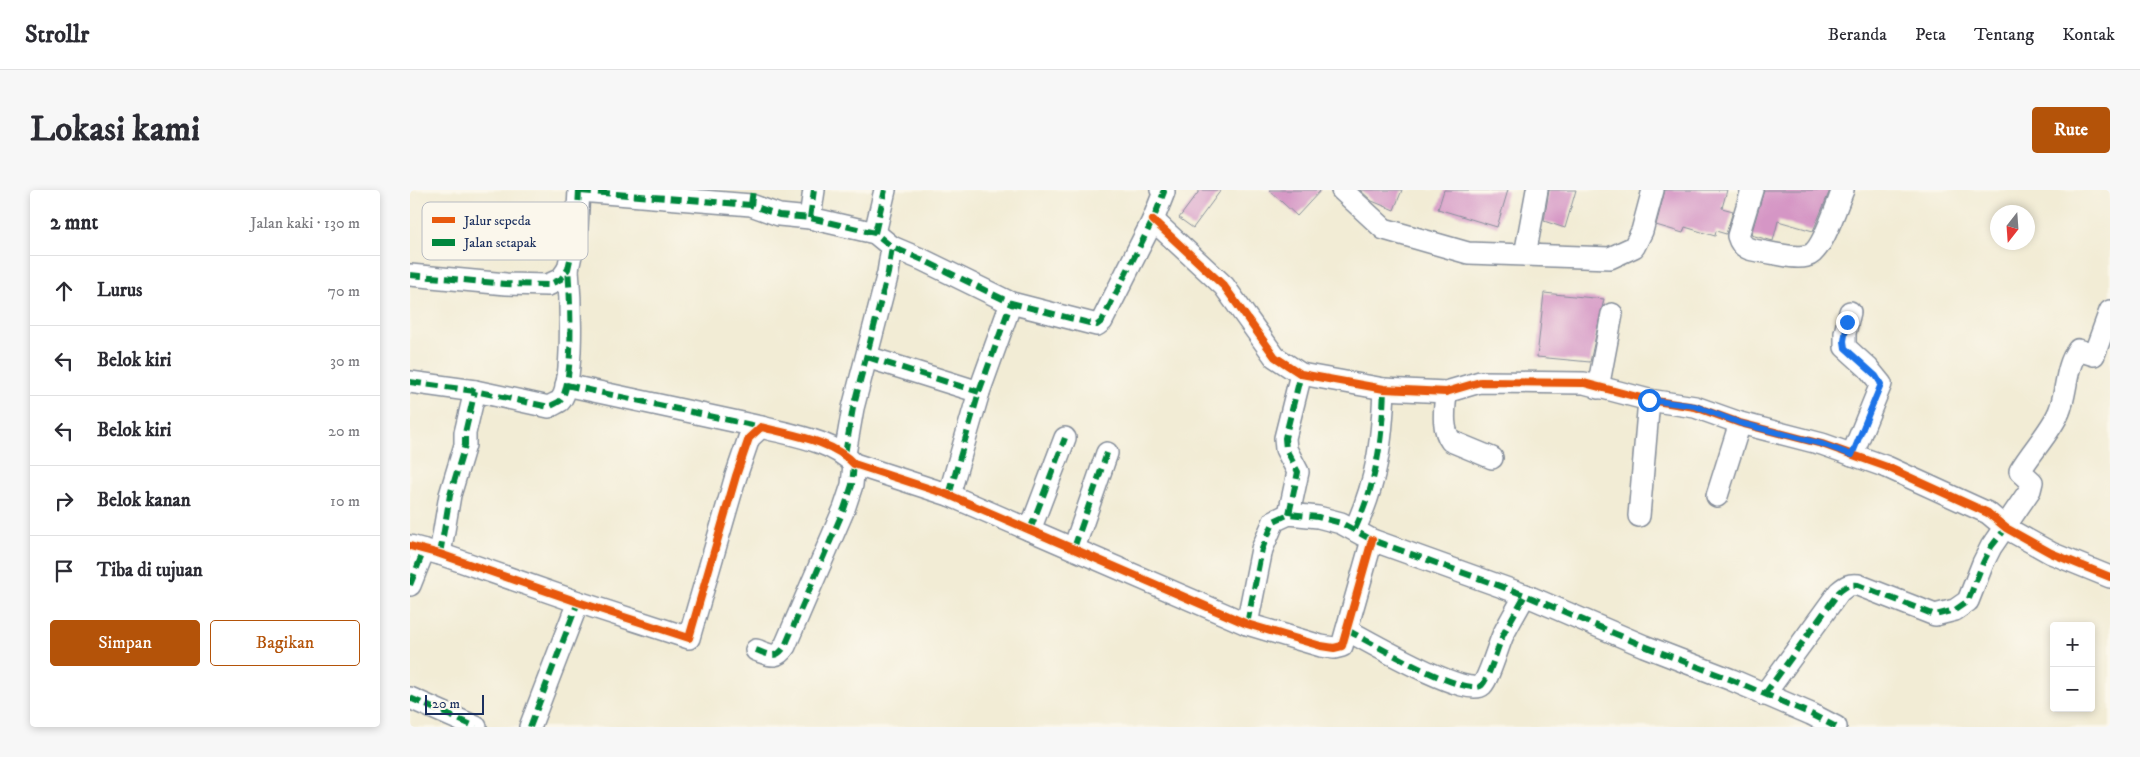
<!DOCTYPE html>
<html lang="id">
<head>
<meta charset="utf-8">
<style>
	:root { --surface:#fff; --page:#f7f7f7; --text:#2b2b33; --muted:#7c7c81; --line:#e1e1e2; --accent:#b45309 }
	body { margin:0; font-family:"IM FELL DW Pica",serif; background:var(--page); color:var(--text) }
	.controls { position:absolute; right:15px; bottom:15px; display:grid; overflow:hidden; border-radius:5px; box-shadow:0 2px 8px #0003 }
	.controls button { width:45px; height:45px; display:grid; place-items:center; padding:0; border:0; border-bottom:1px solid var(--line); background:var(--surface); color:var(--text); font:25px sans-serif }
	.compass { position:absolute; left:1580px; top:15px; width:45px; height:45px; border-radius:50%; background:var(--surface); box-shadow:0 2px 8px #0003; rotate:197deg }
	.scale { position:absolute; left:15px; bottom:12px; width:59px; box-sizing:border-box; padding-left:5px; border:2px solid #1b2f5e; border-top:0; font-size:14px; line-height:18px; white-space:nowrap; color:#1b2f5e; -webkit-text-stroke:4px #fbf7ec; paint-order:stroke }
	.stop { position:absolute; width:15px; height:15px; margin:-11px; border:4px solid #1a73e8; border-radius:50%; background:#fff }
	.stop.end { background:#1a73e8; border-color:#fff; box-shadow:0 1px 5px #0008 }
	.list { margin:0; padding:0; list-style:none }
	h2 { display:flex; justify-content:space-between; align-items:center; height:65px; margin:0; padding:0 20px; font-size:21px }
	h2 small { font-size:16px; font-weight:400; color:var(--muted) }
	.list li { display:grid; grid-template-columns:32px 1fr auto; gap:15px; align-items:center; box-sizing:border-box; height:70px; padding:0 20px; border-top:1px solid var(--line) }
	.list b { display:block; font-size:19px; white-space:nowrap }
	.list em { font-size:16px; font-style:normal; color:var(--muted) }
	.actions { display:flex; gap:10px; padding:15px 20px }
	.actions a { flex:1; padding:11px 0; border:1px solid var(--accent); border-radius:5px; text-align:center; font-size:18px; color:var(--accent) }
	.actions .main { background:var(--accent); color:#fff }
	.icon { flex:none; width:28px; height:28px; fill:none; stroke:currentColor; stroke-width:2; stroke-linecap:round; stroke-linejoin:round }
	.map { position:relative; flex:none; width:1700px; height:537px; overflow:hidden; border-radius:5px }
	header { display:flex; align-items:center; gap:30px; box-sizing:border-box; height:70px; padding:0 25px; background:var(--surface); border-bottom:1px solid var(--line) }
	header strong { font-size:24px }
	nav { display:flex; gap:28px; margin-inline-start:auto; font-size:18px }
	.intro { display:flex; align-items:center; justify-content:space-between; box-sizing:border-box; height:120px; padding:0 30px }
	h1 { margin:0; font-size:35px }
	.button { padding:12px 22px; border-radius:5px; background:var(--accent); color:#fff; font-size:18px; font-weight:700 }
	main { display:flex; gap:30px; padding:0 30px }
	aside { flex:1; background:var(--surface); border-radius:5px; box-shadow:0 2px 8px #0003 }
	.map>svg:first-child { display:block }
</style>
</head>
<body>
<header>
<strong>Strollr</strong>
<nav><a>Beranda</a><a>Peta</a><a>Tentang</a><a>Kontak</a></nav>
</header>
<div class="intro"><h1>Lokasi kami</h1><a class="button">Rute</a></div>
<main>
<aside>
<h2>2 mnt<small>Jalan kaki · 130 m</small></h2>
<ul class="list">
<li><svg class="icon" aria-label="ahead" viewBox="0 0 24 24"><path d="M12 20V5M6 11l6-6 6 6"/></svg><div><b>Lurus</b></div><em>70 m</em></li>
<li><svg class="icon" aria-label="left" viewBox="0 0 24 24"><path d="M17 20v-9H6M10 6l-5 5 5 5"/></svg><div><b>Belok kiri</b></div><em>30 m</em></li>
<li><svg class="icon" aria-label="left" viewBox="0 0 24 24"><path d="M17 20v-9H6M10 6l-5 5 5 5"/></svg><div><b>Belok kiri</b></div><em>20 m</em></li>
<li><svg class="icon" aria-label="right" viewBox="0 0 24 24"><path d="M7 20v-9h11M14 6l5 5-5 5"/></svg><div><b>Belok kanan</b></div><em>10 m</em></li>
<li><svg class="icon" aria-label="arrive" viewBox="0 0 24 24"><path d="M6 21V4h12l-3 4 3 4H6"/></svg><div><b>Tiba di tujuan</b></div></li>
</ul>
<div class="actions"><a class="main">Simpan</a><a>Bagikan</a></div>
</aside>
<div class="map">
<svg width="1700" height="537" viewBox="0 0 1700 537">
	<rect width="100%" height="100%" fill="#fbf7ec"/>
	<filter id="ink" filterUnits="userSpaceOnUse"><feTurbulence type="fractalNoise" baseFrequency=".02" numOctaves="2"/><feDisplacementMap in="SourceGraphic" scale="10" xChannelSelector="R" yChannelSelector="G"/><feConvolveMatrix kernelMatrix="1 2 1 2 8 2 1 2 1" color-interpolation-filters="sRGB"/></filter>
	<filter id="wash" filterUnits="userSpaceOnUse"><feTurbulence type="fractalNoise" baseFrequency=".0096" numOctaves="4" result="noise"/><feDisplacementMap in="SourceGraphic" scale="20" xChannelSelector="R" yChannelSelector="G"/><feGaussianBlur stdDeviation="1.12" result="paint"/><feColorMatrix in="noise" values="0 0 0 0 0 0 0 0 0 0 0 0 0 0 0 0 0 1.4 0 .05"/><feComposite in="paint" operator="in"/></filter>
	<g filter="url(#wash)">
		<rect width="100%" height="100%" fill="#f2ecd5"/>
		<g id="blocks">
			<!-- building -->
			<g fill="#d596c5">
				<path d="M790,0h21l-28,38 -14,-10z"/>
				<path d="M859,0h52l-24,26z"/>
				<path d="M950,0h42l-8,20 -22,-9z"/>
				<path d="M1034,0h64l-11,37 -59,-18z"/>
				<path d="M1139,0h27l-11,38 -21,-7z"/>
				<path d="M1255,0h62l-5,18 11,3 -7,23 -10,-3 -1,5 -30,-9 -2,6 -27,-8z"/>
				<path d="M1354,0h66l-17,41 -35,-10 -5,20 -22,-6z"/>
				<path d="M1134,103l60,6 -14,63 -53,-5z"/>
			</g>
		</g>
	</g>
	<g filter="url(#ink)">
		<use href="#blocks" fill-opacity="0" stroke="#868e9a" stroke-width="1"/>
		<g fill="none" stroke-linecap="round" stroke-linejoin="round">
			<defs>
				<g id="street">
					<path d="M932,0l42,39 84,24 142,5 24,-11 8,-16 11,-41"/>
					<path d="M1342,0l-14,46c4,14 14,14 27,16 12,2 30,7 42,4 15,-3 30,-52 36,-66"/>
					<path d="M170,1l171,14 28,10 31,3 65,15 17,14"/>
					<path d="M400,28l4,-28"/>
					<path d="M743,30l71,66 51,71 26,17 83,15 62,3 34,-10 104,1 65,17 46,7 45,16 82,21 65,23 101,46 18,15 45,25 59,24"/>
					<path d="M465,43l10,-43"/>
					<path d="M1115,65l12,-65"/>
					<path d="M0,85l96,9 42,1 13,-6 7,-10 9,-41 2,-38"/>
					<path d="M1440,122l-5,21v14l23,21 13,16 -29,71"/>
					<path d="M457,167l112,35"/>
					<path d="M0,192l65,9 74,16c3,-2 8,-4 11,-6 15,-15 10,-109 8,-132"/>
					<path d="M156,195l195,42"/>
					<path d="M1188,198l14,-74"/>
					<path d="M1036,202c-1,15 -5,36 5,49l41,17"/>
					<path d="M435,264l8,-46 35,-135 4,-26 31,13 88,43 86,22 5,-4 51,-101 11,-28 -3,-2"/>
					<path d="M539,305l30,-103 32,-89"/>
					<path d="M1307,306l23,-73"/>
					<path d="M879,324l9,-42 -12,-23 -1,-11 16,-64"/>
					<path d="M1229,326l10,-116"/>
					<path d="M945,339c22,-48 27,-87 29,-140"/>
					<path d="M620,340l35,-92"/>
					<path d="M0,356l30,8 138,48 111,36 47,-162 13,-38 12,-11c30,8 71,13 93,37l95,31 298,129 74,22 13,2 8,-2 30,-106"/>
					<path d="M664,358l33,-95"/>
					<path d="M30,364l10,-59 15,-50v-12l10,-42"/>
					<path d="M0,395l14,-35"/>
					<path d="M837,434l15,-75 12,-28 15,-7 29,3 23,6 31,17 153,55 119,51 88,34 79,34 25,13"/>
					<path d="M937,440c19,10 120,69 135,55 7,-7 16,-39 21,-50 7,-14 15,-27 22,-40"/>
					<path d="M346,460c14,5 20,10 29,-4l59,-137 8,-24 2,-21"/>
					<path d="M1354,505l75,-103c7,-6 10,-8 19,-7l77,30 20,-5 13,-9 15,-38 8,-16 39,-57 2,-8 -12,-11c11,-19 31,-40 39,-59 8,-19 6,-45 19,-62l16,5 16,-44"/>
					<path d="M0,508l66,29"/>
					<path d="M120,537l48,-125"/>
				</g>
			</defs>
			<!-- street casing -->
			<use href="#street" stroke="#868e9a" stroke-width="24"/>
			<!-- street -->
			<use href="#street" stroke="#fff" stroke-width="21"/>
			<!-- quiet -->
			<g stroke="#00873e" stroke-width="6" stroke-dasharray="12 6" stroke-linecap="butt">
				<path d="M170,1l171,14 28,10 31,3 65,15 17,14"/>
				<path d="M341,15l2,-15"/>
				<path d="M400,28l4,-28"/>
				<path d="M465,43l10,-43"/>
				<path d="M0,85l96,9 42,1 13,-6 7,-10 9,-41 2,-38"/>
				<path d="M457,167l112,35"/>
				<path d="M0,192l65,9 74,16c3,-2 8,-4 11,-6 15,-15 10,-109 8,-132"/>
				<path d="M156,195l195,42"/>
				<path d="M435,264l8,-46 35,-135 4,-26 31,13 88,43 86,22 5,-4 51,-101 11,-28 -3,-2"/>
				<path d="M539,305l30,-103 32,-89"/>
				<path d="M879,324l9,-42 -12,-23 -1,-11 16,-64"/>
				<path d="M945,339c22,-48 27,-87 29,-140"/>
				<path d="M620,340l35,-92"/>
				<path d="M664,358l33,-95"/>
				<path d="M30,364l10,-59 15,-50v-12l10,-42"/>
				<path d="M0,395l14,-35"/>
				<path d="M837,434l15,-75 12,-28 15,-7 29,3 23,6 31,17 153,55 119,51 88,34 79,34 25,13"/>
				<path d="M937,440c19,10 120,69 135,55 7,-7 16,-39 21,-50 7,-14 15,-27 22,-40"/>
				<path d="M346,460c14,5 20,10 29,-4l59,-137 8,-24 2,-21"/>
				<path d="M1354,505l75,-103c7,-6 10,-8 19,-7l77,30 20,-5 13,-9 15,-38 8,-16 15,-19"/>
				<path d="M0,508l66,29"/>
				<path d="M120,537l48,-125"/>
			</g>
			<defs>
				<g id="cycleway">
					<path d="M743,30l71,66 51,71 26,17 83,15 62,3 34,-10 104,1 65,17 46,7 45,16 82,21 65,23 101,46 18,15 45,25 59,24"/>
					<path d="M0,356l30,8 138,48 111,36 47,-162 13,-38 12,-11c30,8 71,13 93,37l95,31 298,129 74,22 13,2 8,-2 30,-106"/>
				</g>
			</defs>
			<!-- cycleway casing -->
			<use href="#cycleway" stroke="#fbf7ec" stroke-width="11"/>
			<!-- cycleway -->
			<use href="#cycleway" stroke="#e8590c" stroke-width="8"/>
		</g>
	</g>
	<g fill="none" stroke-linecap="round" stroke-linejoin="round" filter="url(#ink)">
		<!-- route -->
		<path stroke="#1a73e8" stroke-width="6" d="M1239,210l46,6 45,17 82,21 30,11 29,-71 -5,-8 -31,-28 -1,-7 3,-19"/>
	</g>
	<!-- legend -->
	<rect x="12" y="12" width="166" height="58" rx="8" fill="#fbf7ec" stroke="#b8bbc1" stroke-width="1"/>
	<rect x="22" y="27" width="23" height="6" fill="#e8590c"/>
	<rect x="22" y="49" width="23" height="7" fill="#00873e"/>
	<g font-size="14" fill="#1b2f5e">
		<text x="54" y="35">Jalur sepeda</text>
		<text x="54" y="57">Jalan setapak</text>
	</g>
</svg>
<div class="controls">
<button>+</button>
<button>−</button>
</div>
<svg class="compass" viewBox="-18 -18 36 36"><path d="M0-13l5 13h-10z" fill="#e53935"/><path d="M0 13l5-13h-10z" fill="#7c7c81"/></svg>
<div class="scale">20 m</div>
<div class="stop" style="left:1239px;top:210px"></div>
<div class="stop end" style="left:1437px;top:132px"></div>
</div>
</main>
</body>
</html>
